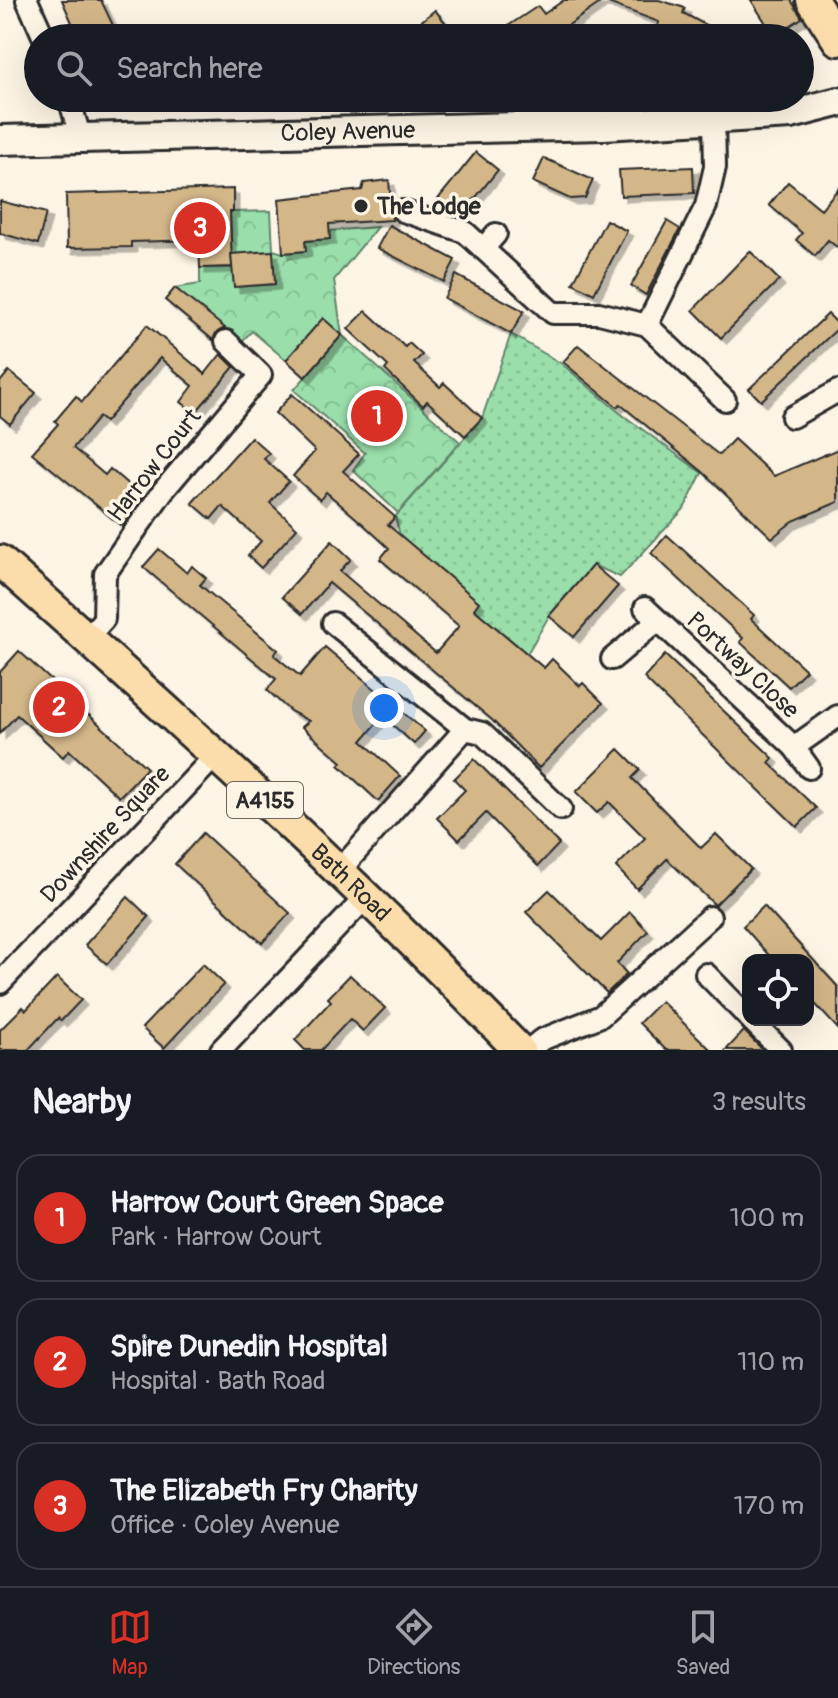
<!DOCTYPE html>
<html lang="en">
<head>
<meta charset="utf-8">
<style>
	:root { --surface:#171b24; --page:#242831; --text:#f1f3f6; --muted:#9ea1a6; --line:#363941; --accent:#d93025 }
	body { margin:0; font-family:Pangolin,sans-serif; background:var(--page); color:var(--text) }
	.controls { position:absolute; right:24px; bottom:24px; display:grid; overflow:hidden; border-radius:16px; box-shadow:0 8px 32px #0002 }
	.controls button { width:72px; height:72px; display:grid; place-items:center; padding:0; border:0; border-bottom:2px solid var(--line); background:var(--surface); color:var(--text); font:40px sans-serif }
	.you { position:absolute; left:384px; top:708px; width:28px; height:28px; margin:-20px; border:6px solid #fff; border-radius:50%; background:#1a73e8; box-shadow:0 0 0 12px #1a73e833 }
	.badge { display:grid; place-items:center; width:52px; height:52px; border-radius:50%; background:var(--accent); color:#fff; font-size:26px; font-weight:700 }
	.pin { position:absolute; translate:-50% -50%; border:4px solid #fff; box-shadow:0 2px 8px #0006 }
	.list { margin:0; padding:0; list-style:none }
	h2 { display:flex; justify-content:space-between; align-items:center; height:104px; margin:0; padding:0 32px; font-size:34px }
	h2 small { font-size:26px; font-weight:400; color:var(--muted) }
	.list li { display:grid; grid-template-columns:52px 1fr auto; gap:24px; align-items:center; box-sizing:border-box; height:128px; margin:0 16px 16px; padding:0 16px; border:2px solid var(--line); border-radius:24px }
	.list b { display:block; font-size:30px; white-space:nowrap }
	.list p { margin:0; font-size:26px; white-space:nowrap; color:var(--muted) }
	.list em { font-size:26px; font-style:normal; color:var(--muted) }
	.icon { flex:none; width:44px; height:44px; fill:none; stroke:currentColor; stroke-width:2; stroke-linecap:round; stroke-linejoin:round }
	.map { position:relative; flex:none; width:838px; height:1050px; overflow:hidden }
	.search { position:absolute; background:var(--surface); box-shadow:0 8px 32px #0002; left:24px; right:24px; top:24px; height:88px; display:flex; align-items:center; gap:20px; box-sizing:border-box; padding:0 28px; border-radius:44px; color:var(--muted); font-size:30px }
	.sheet { height:536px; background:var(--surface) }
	nav { display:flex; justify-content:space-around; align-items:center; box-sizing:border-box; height:112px; border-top:2px solid var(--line); background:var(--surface); font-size:22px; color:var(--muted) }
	nav a { display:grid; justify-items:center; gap:4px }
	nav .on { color:var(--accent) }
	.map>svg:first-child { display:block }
</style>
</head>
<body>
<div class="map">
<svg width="838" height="1050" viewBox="0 0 838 1050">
	<defs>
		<pattern id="grass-dots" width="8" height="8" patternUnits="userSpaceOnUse" patternTransform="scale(2)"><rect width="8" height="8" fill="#9adfab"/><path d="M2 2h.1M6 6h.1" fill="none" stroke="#85c093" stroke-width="1.8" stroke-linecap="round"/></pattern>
		<pattern id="park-crowns" width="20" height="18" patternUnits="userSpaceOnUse" patternTransform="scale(2)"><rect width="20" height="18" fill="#9adfab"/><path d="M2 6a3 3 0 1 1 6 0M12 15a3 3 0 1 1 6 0" fill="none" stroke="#85c093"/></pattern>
		<filter id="shadow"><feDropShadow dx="5.5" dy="5.5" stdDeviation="0" flood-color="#0004"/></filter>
	</defs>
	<rect width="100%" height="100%" fill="#fcf5e5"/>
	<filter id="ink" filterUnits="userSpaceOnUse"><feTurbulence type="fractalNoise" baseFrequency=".0125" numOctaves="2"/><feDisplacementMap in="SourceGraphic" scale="16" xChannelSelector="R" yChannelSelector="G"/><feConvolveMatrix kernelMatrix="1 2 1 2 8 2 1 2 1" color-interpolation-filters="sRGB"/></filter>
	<g filter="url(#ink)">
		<!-- grass -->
		<path fill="url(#grass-dots)" stroke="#62856b" stroke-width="2" d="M511,334l51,30 58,49 82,60 -18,36 -64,68 -27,-12 -44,51 -22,38 -53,-45 4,-7 -78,-67 -5,-18 87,-99z"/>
		<!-- park -->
		<path fill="url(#park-crowns)" stroke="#62856b" stroke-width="2" fill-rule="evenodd" d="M271,211l2,39 10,3 23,-2 -1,-10 24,-2v-8l48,-4 -43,53 8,55 118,107 -62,71 -45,-43 12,-17 -71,-63 48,-55 -56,25 -34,-29 -11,11 -66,-54 25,-4v-16h32l-2,-56zM272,251l3,33 -41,3 -1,-18 20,-2 -1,-15z"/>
		<!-- building -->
		<g fill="#d4b789" stroke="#2b2b2b" stroke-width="2" filter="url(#shadow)">
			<path d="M62,0h39l18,38h-44l-5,-12 3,-1z"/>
			<path d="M564,0h95l26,8 -2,5 47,25h-53l-21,-7 3,-9 -56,-21 -53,37h-60l48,-32 6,8z"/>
			<path d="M751,0h40l11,18 -28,18z"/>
			<path d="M435,10l23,28h-57z"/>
			<path d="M476,152l22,18 -38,47 -22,-18z"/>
			<path d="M544,158l49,22 -8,18 -15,1 -37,-17z"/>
			<path d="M693,167l1,26 -73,3 -2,-26z"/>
			<path d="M389,180l3,40 -63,4 1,15 -25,2 1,10 -23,2 -4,-54 83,-9 2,-7z"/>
			<path d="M788,182l33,27 17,-20v59l-10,-8 -13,16 -19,-16 6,-7 -33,-28z"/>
			<path d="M233,189v23h-3l2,55 -32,1 -1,-28 -68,2v5l-64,1 -1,-54z"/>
			<path d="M0,201l46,12 -8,31 -38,-11z"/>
			<path d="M606,220l21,11 -33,63 -21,-11z"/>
			<path d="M667,221l13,8 -34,66 -15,-9z"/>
			<path d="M389,225l66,35 -11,22 -67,-34z"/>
			<path d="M273,251l2,33 -41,3 -3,-33z"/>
			<path d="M750,251l29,29 -58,58 -28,-28z"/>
			<path d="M456,275l68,36 -13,23 -67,-36z"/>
			<path d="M175,288l50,40 -9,5 -3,7 -48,-40z"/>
			<path d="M366,311l39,36 4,-4 13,12 -8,8 26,24 4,-4 38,35 -17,18 -38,-35 -4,5 -38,-36 3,-4 -40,-37z"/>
			<path d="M828,314l10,10v4l-77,73 -12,-12z"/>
			<path d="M323,318l19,17 -37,42 -19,-17z"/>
			<path d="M147,325l58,49 16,-20 13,13 -39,46 -14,-11 12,-16 -33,-28 -55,64 -6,-5 -26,31 32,27 5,-6 33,28 -21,29 -90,-73 26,-29 -3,-3 21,-25 6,6z"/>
			<path d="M578,345l141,110 15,-16 40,37 64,-27v53l-45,19 -21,17 -69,-66 -83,-68 -3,3 -54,-45z"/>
			<path d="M9,371l27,22 -26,31 -10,-8v-34z"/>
			<path d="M292,394l67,60 -16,17 52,46 -7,8 91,77 -5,7 70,59 8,-9 28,27 3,-3 20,20 -64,65 -47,-48 -163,-137 -27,31 -20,-17 50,-56 19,18 -11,12 96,82 23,-27 -79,-67 9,-11 -26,-24 -37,-32 -6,8 -27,-24 22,-25 -40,-38z"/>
			<path d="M251,437l18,16 -5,6 25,22 -19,22 27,25 -36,40 -13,-12 13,-15 -39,-35 -11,13 -19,-16z"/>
			<path d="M667,535l87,80 -3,4 55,51 -17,17 -49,-45 3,-4 -92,-85z"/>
			<path d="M159,549l28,24 5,-7 14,12 -6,7 78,65 -4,5 26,21 25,-29 100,84 -11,13 -29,-26h-4l-19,23 38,35 -22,25 -39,-36 3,-3 -40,-35 7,-6 -19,-10 -23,-21 9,-11 -133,-112z"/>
			<path d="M593,565l25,21 -44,51 -25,-21z"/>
			<path d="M19,651l128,117 -28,29 -50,-47 -6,7 -46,-42 -17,18v-61z"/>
			<path d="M665,655l108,103 -4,5 47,45 -19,19 -153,-149z"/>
			<path d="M619,749l21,21 -8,8 69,70 15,-14 35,35 -36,36 -48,-46 -30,30 -21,-22 29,-29 -36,-36 -12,11 -21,-21z"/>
			<path d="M474,759l85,85 -21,22 -52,-53 -27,27 -22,-22 28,-28 -11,-11z"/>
			<path d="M203,833l87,80 -28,30 -87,-79z"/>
			<path d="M549,890l52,51 29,-29 18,19 -31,32 10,11 -20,19 -81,-81z"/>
			<path d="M128,897l21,20 -42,47 -22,-19z"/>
			<path d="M764,906l74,81v42l-30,-33v-36h-35l-30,-34z"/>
			<path d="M203,964l21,20 -60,64 -22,-20z"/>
			<path d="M350,975l35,33 -22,23 -13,-12 -29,31h-16l-10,-10 36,-39 -3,-3z"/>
			<path d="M57,977l24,23 -20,21 -3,-3 -30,32h-28v-20l23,-23 3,3z"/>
			<path d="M661,1001l50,49h-45l-27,-27z"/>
			<path d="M744,1031l19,19h-37z"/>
		</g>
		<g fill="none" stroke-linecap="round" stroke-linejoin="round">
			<defs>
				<g id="street">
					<path d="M27,0l17,38"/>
					<path d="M69,98l11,38"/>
					<path d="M403,211l62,21 88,81h46l48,12 78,75"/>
					<path d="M483,249l13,-15"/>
					<path d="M647,325l59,-119 9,-39 -1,-50"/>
					<path d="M792,417l46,-26"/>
					<path d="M645,608l149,139 15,21"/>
					<path d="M333,623l132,106 17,4 79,76"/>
					<path d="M87,638l17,-19 1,-45 58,-83 98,-116 -35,-34"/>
					<path d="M612,659l45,-38"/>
					<path d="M794,747l44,-31"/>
					<path d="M340,870l125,-141"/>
					<path d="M706,974l42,43"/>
					<path d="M0,983l216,-228"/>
					<path d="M751,1020l30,30"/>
					<path d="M221,1050l146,-154"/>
					<path d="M529,1050l12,-10 60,-24 109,-99"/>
				</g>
				<g id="secondary">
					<path id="s1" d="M0,140l604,-15 187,-11 47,-12"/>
				</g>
				<g id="primary">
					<path d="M812,0l26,40"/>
					<path id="s2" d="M0,561c178,158 354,318 519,489"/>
				</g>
			</defs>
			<!-- street casing -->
			<use href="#street" stroke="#2b2b2b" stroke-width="26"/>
			<!-- secondary casing -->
			<use href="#secondary" stroke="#2b2b2b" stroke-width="34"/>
			<!-- primary casing -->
			<use href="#primary" stroke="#2b2b2b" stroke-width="36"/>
			<!-- street -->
			<use href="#street" stroke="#fcf5e5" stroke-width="20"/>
			<!-- secondary -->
			<use href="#secondary" stroke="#fcf5e5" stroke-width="28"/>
			<!-- primary -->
			<use href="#primary" stroke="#faddab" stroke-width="30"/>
		</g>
	</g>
	<!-- markers -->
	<circle fill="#2b2b2b" stroke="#fcf5e5" stroke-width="3" cx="361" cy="206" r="8"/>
	<g text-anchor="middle" stroke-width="7" stroke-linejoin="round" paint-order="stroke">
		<!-- shield labels -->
		<rect fill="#fcf5e5" stroke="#6a6863" stroke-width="2" x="227" y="782" width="76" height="36" rx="6"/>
		<g font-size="22" font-weight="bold" fill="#2b2b2b">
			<text x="265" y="808">A4155</text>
		</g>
		<!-- street labels -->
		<g font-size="24" fill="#2b2b2b" stroke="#fcf5e5">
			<text dy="8" stroke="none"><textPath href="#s1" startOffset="348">Coley Avenue</textPath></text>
			<text transform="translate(154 465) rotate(-52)" y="8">Harrow Court</text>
			<text transform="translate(743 665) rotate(43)" y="8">Portway Close</text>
			<text transform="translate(105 834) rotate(-47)" y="8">Downshire Square</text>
			<text dy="8" stroke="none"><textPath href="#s2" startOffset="476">Bath Road</textPath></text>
		</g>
		<!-- poi labels -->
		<g font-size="24" font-weight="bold" fill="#2b2b2b" stroke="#fcf5e5" text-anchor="start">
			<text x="377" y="214">The Lodge</text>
		</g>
	</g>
</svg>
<div class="controls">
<button><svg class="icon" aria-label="locate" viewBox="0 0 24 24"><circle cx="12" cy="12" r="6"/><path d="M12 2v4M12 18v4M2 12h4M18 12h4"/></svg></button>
</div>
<div class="you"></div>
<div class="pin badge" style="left:377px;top:416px">1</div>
<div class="pin badge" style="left:59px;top:707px">2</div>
<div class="pin badge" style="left:200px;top:228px">3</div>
<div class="search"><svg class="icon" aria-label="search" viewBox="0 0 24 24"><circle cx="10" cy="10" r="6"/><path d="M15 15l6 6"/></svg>Search here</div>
</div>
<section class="sheet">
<h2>Nearby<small>3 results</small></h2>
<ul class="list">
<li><span class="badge">1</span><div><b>Harrow Court Green Space</b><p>Park · Harrow Court</p></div><em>100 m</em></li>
<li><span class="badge">2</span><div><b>Spire Dunedin Hospital</b><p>Hospital · Bath Road</p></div><em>110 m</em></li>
<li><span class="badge">3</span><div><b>The Elizabeth Fry Charity</b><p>Office · Coley Avenue</p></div><em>170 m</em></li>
</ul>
</section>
<nav>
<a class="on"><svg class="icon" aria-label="map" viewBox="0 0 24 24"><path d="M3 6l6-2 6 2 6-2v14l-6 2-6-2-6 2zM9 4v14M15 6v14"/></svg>Map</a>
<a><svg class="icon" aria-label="directions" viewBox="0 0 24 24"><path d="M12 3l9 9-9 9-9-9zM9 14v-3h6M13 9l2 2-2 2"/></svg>Directions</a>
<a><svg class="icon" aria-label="saved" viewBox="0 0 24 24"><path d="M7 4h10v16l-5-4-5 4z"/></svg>Saved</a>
</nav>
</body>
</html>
